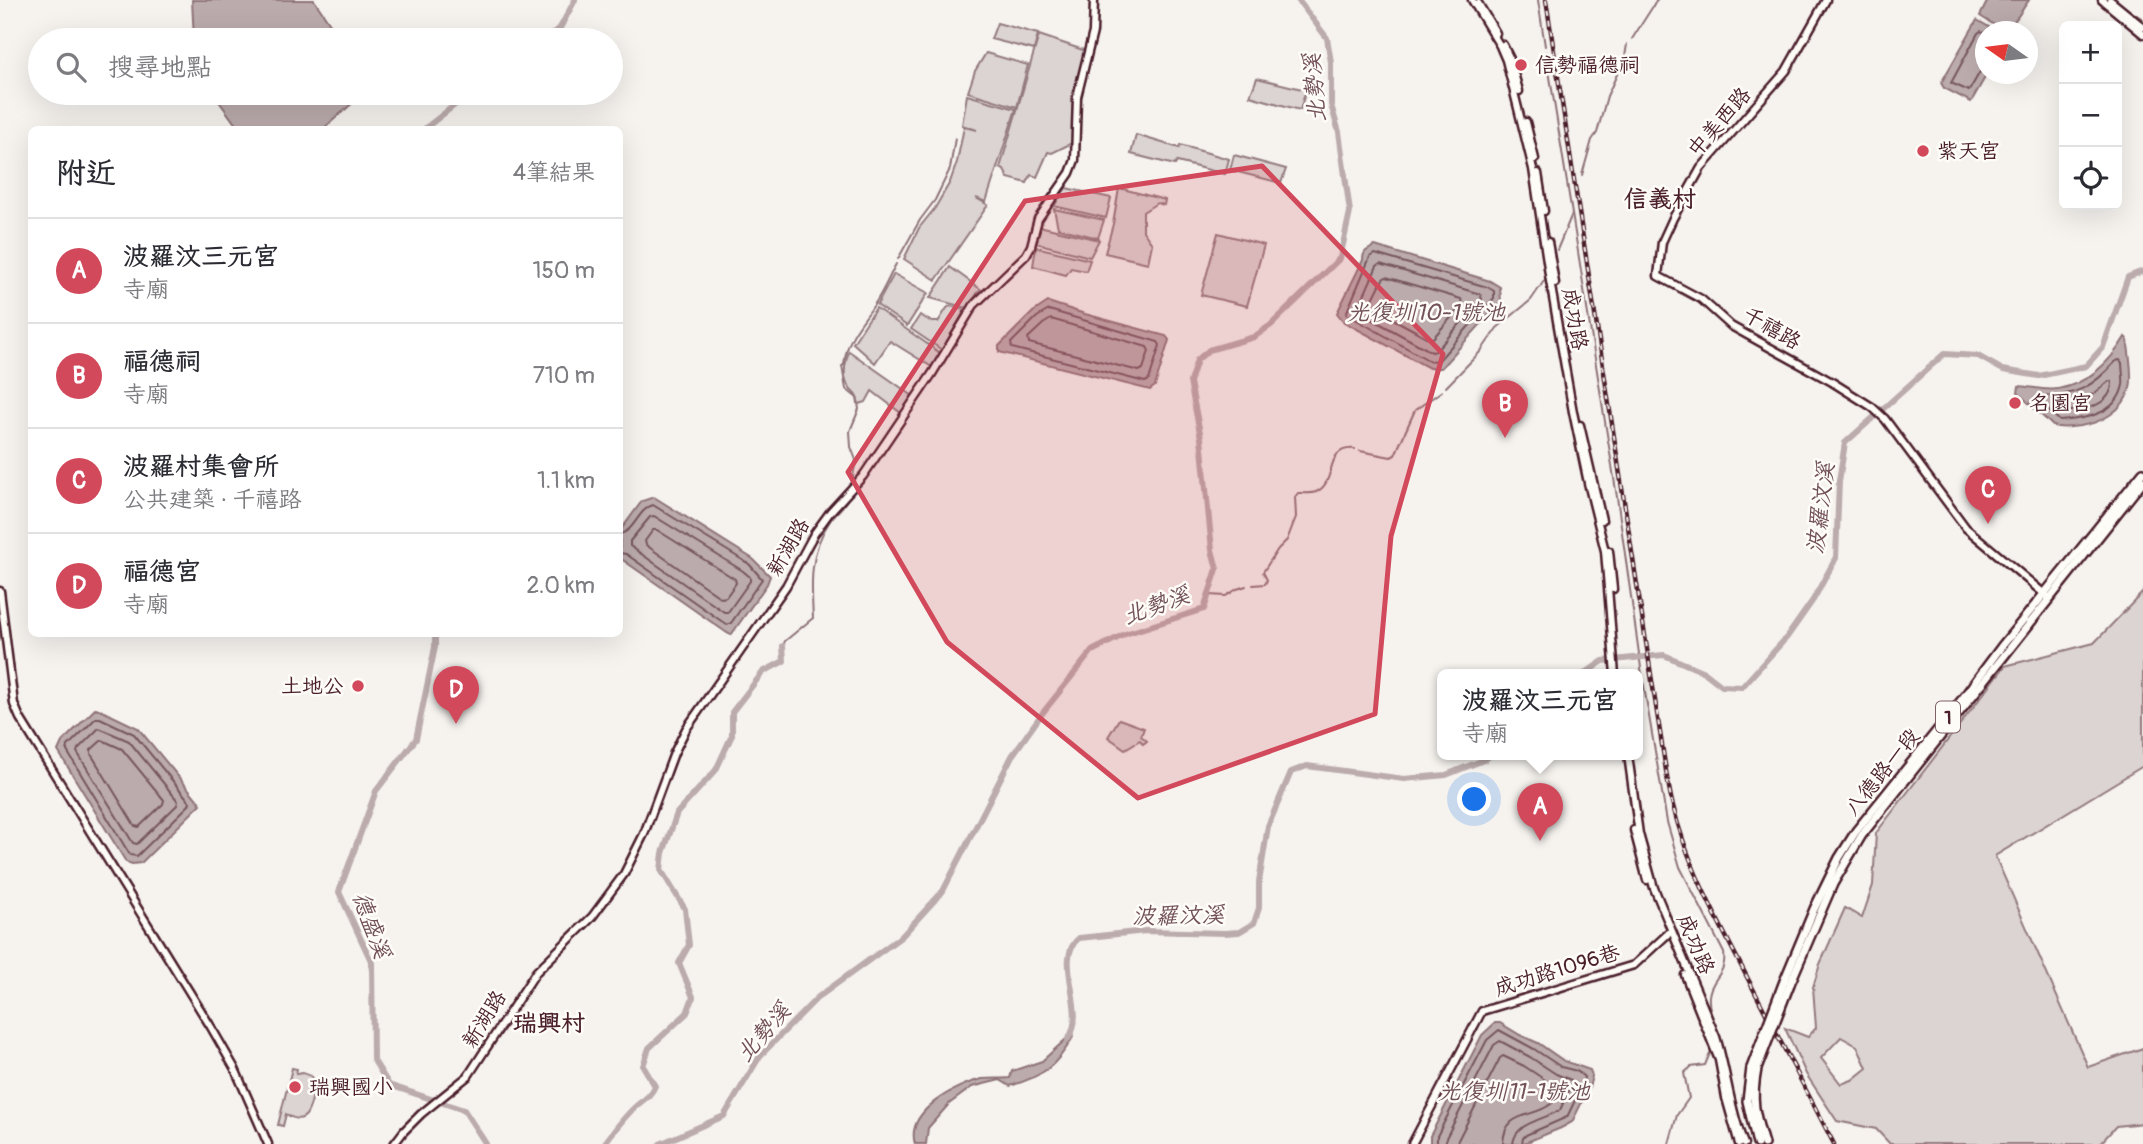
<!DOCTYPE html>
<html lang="zh-TW">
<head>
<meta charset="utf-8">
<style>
	:root { --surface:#fff; --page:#f2f2f3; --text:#2b2b33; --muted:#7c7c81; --line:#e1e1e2; --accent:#d1495b }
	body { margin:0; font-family:Pangolin,"LXGW WenKai TC",sans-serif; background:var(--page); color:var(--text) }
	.controls { position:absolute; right:21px; top:21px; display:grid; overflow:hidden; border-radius:10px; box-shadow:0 7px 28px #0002 }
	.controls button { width:63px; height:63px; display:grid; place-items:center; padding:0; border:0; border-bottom:2px solid var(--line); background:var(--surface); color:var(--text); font:35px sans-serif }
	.compass { position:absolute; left:1975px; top:21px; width:63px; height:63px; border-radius:50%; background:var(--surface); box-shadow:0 7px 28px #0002; rotate:284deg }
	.you { position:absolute; left:1475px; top:800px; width:24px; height:24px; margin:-18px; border:5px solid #fff; border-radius:50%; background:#1a73e8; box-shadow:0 0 0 10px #1a73e833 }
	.badge { display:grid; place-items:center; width:46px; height:46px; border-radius:50%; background:var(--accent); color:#fff; font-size:23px; font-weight:700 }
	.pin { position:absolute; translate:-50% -58px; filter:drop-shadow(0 2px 4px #0008) }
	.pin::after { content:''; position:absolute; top:37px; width:24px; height:21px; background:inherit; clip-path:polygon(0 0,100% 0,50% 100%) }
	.popup { position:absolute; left:1437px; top:669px; width:206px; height:91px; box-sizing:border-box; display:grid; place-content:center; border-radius:10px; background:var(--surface); filter:drop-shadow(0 2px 5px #0005); font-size:23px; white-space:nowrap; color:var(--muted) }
	.popup b { font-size:26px; color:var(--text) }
	.popup::after { content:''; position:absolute; left:50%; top:100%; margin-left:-14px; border:14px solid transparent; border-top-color:var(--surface) }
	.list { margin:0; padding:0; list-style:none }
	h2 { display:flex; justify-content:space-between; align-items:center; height:91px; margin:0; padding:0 28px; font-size:30px }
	h2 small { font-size:23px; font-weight:400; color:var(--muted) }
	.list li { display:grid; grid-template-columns:46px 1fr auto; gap:21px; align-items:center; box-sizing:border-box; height:105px; padding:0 28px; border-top:2px solid var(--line) }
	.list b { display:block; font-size:26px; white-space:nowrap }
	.list p { margin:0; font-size:23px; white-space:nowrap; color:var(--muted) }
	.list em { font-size:23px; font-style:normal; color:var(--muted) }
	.icon { flex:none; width:38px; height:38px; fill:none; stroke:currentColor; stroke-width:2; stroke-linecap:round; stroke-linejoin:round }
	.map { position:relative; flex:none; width:2143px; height:1144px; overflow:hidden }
	.search { position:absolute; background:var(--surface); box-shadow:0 7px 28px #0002; left:28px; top:28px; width:595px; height:77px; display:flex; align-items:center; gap:18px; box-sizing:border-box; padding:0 24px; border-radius:38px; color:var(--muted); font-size:26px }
	.panel { position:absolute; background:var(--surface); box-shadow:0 7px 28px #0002; left:28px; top:126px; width:595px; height:511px; border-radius:10px }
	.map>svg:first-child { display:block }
</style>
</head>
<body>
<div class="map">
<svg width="2143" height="1144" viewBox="0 0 2143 1144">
	<rect width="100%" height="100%" fill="#f6f3ef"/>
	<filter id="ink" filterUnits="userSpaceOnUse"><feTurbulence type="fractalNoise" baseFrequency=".0143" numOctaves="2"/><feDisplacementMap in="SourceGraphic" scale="14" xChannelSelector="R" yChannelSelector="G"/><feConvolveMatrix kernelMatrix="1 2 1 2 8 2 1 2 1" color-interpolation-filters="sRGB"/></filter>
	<g filter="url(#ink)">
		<!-- green -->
		<g fill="#dcd4d2" stroke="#937a7e" stroke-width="2" fill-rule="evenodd">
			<path d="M997,23l41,11 -4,16 -43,-11z"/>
			<path d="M1039,35l47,16 -13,50 -1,42 -20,10 -4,-1 -11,25 -6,-2 -4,8 -19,-5 -4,-8 -4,-2z"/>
			<path d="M986,53l42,12 -11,42 -49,-15 7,-21z"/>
			<path d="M1257,78l49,12 -6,20 -50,-14z"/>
			<path d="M967,95l49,14 -30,93 -10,-4 12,7 -52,75 -32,-21 15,-31 16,-20 15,-26 7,-20 7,-35 13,3 -15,-5z"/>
			<path d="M1136,135l43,13 1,-3 49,14 -4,15 -48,-12 -2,3 -44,-11z"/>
			<path d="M1234,155l52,14 -5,14 -51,-13z"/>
			<path d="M1066,188l45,10 -5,20 -52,-12z"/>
			<path d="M1119,188l46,12 -1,5 -7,-2 -14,9v19l9,13 -4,19 -43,-10 8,-29z"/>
			<path d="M1054,209l50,11 -6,18 -40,-10z"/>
			<path d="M1039,226l60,14 -9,17 -54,-14z"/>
			<path d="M1218,233l46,12 -17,61 -46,-11z"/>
			<path d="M1036,247l54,13 -4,11 -15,-3 -5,7 -33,-9z"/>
			<path d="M950,267l33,24h-4l-12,17 -37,-10z"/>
			<path d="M894,274l34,19 -21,33 -30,-21z"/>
			<path d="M950,306l15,4 -23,40 -31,-21 9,-14 12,7h6l9,-14z"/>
			<path d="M876,308l64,45 -8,14 -42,-26 -15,22 -22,-20z"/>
			<path d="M849,351l64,45 -12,17 -29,-22 -6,11 -7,2c-2,-8 -3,-9 -8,-14 -10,-11 -6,-27 -2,-39z"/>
			<path d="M2143,592v174l-148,90 93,211 55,-19v75l-27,3 -16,18h-210l-14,-15 -39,-8 -31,-47 -21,-46 23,9 8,-9 -3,-41 7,-23 25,-56 17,10 11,-33 3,-52 129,-167 89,-23zM1841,1037l16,9 10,22 -15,12 -11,4 -20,-26z"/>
			<path d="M1119,719l25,9 -3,8 6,5 -4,3 -3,-4 -15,9 -17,-12z"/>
			<path d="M292,1068l5,1 -1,5 7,-1 8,3 4,9c-4,17 -5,45 -29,29l-3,12 -5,-1z"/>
		</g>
		<!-- water -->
		<g fill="#bbabac" stroke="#8e7378" stroke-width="2">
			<path d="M192,0h122l27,40h-147z"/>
			<path d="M1988,0h41l-13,19 -12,12 -24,-15z"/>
			<path d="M1977,20l19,11 -10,1v42h1l-16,28 -27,-14 -3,-5z"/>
			<path d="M213,93h151l-42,37 -83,-1z"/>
			<path d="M1375,246l115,35 10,6 1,15 -60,66h-12l-85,-46 -7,-9 26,-53c0,-9 4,-10 12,-14z"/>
			<path d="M1048,302l37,12 81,22 3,4 -14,46 -5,4 -151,-38v-6l34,-34z"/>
			<path d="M2125,337l2,2c2,12 6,38 3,49 -6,23 -29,35 -50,38 -9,1 -18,3 -27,0l-35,-33 1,-7c12,1 27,5 39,3 29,-5 52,-26 67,-52z"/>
			<path d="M654,497l99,62 17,17 -3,8 -36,51 -4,-2 -107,-75v-27l22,-30z"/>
			<path d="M96,708l42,20 63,76 -60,59 -9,1 -6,-2 -68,-111 4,-9z"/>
			<path d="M1495,1023h5l20,12 18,8 26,18 26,9 2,6 -3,12 -17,34 -11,6 -39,16h-92v-8l52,-101z"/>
			<path d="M1071,1032l2,5c-17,30 -30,39 -63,49l-10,-6 -28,7 -23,17 -21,24 -2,16h-11c-10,-33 41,-59 67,-65 9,-1 19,0 28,-1l2,-7 30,-10 23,-21z"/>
		</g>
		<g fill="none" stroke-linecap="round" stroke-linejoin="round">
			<!-- shore -->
			<g stroke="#77575f" stroke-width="2">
				<path d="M1986,34l-5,-3 -3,2 -27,50 18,8 12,-21 5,-3"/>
				<path d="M1375,254l112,33 7,4v7l-55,62 -9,1 -84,-47 24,-57z"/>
				<path d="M1380,264l100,30 2,5 -46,52 -4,1 -75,-41 20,-45z"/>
				<path d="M1386,277l75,22 2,5 -30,34 -3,1 -59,-32v-4l12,-24z"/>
				<path d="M1049,310l109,32 2,3 -11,35 -4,2 -133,-34 -1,-5 26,-26z"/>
				<path d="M1051,319l96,28 2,4 -6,18 -4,2 -110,-28 -1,-5 15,-14z"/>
				<path d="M2120,360l2,3c0,7 2,16 1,22 -6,30 -39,34 -63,36l-23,-21 2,-4c36,1 54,-9 77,-35z"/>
				<path d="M2109,381l3,1c0,25 -30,28 -49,30l-4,-2 2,-5 33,-11z"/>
				<path d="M654,516l89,55 7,6v4l-22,31h-4l-94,-66v-5l20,-24z"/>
				<path d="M653,530h4l78,49 1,4 -10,14 -5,1 -75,-53 -1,-4z"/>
				<path d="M620,534c15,-3 18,-25 33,-29l96,59 13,15 -31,44 -4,2 -101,-71 -6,-1"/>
				<path d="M96,718h4l34,16 56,68 -1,3 -52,51 -7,-1 -63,-104 1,-5z"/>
				<path d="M99,728l30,13 49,60 -1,4 -40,39 -4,-1 -56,-91 1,-3z"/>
				<path d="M102,740l20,9 42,51 -1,4 -24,23 -4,-1 -44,-72v-4z"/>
				<path d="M1437,1144v-8l50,-96 12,-10 35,19 27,18 16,4 7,6 -2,9 -15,31 -41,18 -3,3 -1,6"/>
				<path d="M1446,1144v-6l48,-93 6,-4 30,16 26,17 15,6 2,2 -13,28c-16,10 -45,12 -47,34"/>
				<path d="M1456,1144l44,-86 3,-2 21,10 35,23c-2,5 -4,12 -8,15 -19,15 -47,6 -48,40"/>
			</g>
			<!-- stream -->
			<g stroke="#8e7378" stroke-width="2">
				<path d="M1538,0l7,46"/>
				<path d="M2132,12l11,7"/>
				<path d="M1632,39l25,-39"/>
				<path d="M1546,52l26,162 -15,36"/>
				<path d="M1582,175l10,-35 5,-7 10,-37 18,-39 2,-13"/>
				<path d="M1572,214l45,283 25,178 25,147 13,45 44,86c3,22 -13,24 -15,43 -1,12 4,24 8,35"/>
				<path d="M898,259l22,-39 15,-20 15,-31 5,-31"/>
				<path d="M1446,387l35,-36 16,-23 34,-28 15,-22"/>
				<path d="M1360,451l31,6 4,-2 20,-45 27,-19"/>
				<path d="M852,481l4,-21 -5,-13 -1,-16 9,-22 -2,-11 -11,-9 -4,-23 2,-1c3,-28 16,-39 30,-60 9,-13 15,-28 22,-41"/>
				<path d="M1253,585l12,-1 2,-4 -4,-8 15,-23 9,-9 9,-23 -1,-20 3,-4c5,0 13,1 18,-1 22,-9 7,-46 39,-43"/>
				<path d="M1209,595l17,1 11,-7 9,-3"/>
				<path d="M783,646l2,-5 28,-23c-2,-34 -4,-67 17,-97 6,-10 16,-14 19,-26"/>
				<path d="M1669,1144l8,-29 12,-17 -5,-25 7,-6 14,-2 5,-12"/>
			</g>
			<!-- river -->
			<g stroke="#bbabac" stroke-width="6">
				<path d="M545,40l15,-12 15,-28"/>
				<path d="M423,130l47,-37"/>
				<path d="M435,634v13l-19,92 -40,52 -37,101 33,71 1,96 16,26 75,25 22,34"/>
				<path d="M1583,675l20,-14 61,-6 40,17 18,14 20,1 45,-50 26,-37 23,-42 3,-77 6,-38 99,-89 34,2 25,14 36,6 47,-10 17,-19 25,-70 15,-6"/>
				<path d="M1068,1039c21,-27 -16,-80 11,-101l67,-7 79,2 14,-1 15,-9 5,-15v-26l9,-56 23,-54 16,-6 97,13 42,-4 40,-16 4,-4"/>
				<path d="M604,1144c10,-13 19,-26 31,-37 8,-7 16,-11 20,-21l-12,-20 6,-18 38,-35 6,-16 -14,-34 10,-18 -4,-36 -24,-39 2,-17 14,-40 39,-43 16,-35v-23l31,-40 21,-11 -1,-15"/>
				<path d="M660,1144l64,-28 36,-60 57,-58 85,-62 41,-45 69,-135 29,-41 51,-64 33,-17 79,-25 13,-40 -5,-19 -11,-112 -11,-56 7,-22 12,-10 45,-13 17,-12 69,-67 10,-46 -11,-80 -8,-27v-43l-4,-24 -29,-38"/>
			</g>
			<defs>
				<g id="secondary">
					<path d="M1472,0l28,46 6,14 27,109 17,112 23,131 15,71 17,68 10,124"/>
					<path d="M1826,0l-40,71 -85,97 -28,50 -11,24 -4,34 43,23 30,27 101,56 40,25 13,12 81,109 82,69"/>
					<path d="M2102,0l41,34"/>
					<path d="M2110,0l33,27"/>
					<path d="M1478,3l18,30"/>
					<path d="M1503,45l7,14 9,32"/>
					<path d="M1526,122l9,37"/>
					<path d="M1538,173l6,38"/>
					<path d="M1548,242l7,41"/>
					<path d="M1580,425l22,95"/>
					<path d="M1609,551l4,38"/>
					<path d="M0,591l14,113 6,14 191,309 24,42 33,75"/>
					<path d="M1628,755l11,79 15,54 62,149c11,35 14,73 28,107"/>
					<path d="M1634,830l13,50"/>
					<path d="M1685,975l34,85 7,38 13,46"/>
					<path d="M394,1144l10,-13 17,-17 47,-38 68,-104 56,-55 32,-43 20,-40 30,-81 12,-24 100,-143 28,-52 16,-22 33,-36 69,-102 42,-69 52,-50 5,-9 7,-27 32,-46 5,-13 2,-63 16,-65 1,-32"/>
					<path d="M1412,1144l70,-133 152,-46 37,-34"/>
				</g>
				<g id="primary">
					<path d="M1784,981l30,-72 25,-51 17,-27 104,-129 41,-55 142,-175"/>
					<path d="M1790,984l43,-100 29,-49 281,-354"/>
					<path d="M1751,1068l-4,33 10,43"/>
					<path d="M1757,1069c-6,31 -2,45 7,75"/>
				</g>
			</defs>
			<!-- secondary casing -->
			<use href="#secondary" stroke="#4a1f2b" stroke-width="11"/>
			<!-- primary casing -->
			<use href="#primary" stroke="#4a1f2b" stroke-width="12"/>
			<!-- secondary -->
			<use href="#secondary" stroke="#fdfcf7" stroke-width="6"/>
			<!-- primary -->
			<use href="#primary" stroke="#fdfcf7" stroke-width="7"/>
			<defs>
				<path id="rail" d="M1546,0l121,777c12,75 47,136 81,202 29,55 57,110 86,165"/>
			</defs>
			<!-- rail casing -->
			<use href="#rail" stroke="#4a1f2b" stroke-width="4.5"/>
			<!-- rail -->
			<use href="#rail" stroke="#fdfcf7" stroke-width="2" stroke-dasharray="5" stroke-linecap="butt"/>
			<defs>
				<g id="primary-bridge">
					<path d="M1751,1068l33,-87"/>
					<path d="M1757,1069l33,-85"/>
				</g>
			</defs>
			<!-- primary-bridge casing -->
			<use href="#primary-bridge" stroke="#4a1f2b" stroke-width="12" stroke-linecap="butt"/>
			<!-- primary-bridge -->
			<use href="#primary-bridge" stroke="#fdfcf7" stroke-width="7"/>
		</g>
	</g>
	<!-- marked area -->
	<path fill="#d1495b" fill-opacity="0.2" stroke="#d1495b" stroke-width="5" stroke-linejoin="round" d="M1262,166l181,188 -52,182 -16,178 -237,84 -191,-156 -99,-170 177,-271z"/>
	<!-- markers -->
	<g fill="#d1495b" stroke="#fdfcf7" stroke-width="2.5">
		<circle cx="1521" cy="65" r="7"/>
		<circle cx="1923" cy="151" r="7"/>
		<circle cx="2015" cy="403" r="7"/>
		<circle cx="358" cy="686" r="7"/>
		<circle cx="295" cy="1087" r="7"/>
	</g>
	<g text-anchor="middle" stroke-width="5" stroke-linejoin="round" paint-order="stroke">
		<!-- shield labels -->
		<rect fill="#fdfcf7" stroke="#806168" stroke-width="2" x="1936" y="701.5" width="24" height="31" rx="5"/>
		<g font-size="19" font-weight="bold" fill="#4a1f2b">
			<text x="1948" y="724">1</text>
		</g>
		<!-- poi labels -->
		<g font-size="21" fill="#4a1f2b" stroke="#fdfcf7" text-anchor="start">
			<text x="1535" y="72">信勢福德祠</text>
			<text x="1937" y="158">紫天宮</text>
			<text x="2029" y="410">名園宮</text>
			<text x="344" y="693" text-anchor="end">土地公</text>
			<text x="309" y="1094">瑞興國小</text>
		</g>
		<!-- street labels -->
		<g font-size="21" fill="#4a1f2b" stroke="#fdfcf7">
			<text transform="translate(1719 122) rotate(-49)" y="7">中美西路</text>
			<text transform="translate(1575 319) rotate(80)" y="7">成功路</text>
			<text transform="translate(1772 328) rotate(30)" y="7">千禧路</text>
			<text transform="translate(788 547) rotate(-60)" y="7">新湖路</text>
			<text transform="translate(1882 772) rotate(-51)" y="7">八德路一段</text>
			<text transform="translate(1696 944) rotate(67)" y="7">成功路</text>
			<text transform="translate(1557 970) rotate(-17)" y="7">成功路1096巷</text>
			<text transform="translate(484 1019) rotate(-58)" y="7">新湖路</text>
		</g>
		<!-- water labels -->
		<g font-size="23" font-style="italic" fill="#725058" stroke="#fdfcf7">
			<text transform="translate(1314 88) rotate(-95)" y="8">北勢溪</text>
			<text x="1426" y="320">光復圳10-1號池</text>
			<text transform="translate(1820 508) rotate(-83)" y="8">波羅汶溪</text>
			<text transform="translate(1156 605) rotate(-20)" y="8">北勢溪</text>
			<text transform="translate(1178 915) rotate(-1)" y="8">波羅汶溪</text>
			<text transform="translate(372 925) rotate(70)" y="8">德盛溪</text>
			<text transform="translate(763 1032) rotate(-49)" y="8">北勢溪</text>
			<text x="1514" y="1099">光復圳11-1號池</text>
		</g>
		<!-- quarter labels -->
		<g font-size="24" font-weight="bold" fill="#4a1f2b" stroke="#fdfcf7">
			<text x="1660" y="207">信義村</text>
			<text x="549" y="1031">瑞興村</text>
		</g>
	</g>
</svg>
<div class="controls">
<button>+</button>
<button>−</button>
<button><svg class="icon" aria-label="locate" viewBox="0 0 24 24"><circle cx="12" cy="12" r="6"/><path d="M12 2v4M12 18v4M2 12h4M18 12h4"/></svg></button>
</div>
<svg class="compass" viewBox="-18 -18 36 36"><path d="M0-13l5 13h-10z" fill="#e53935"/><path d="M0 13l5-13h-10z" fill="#7c7c81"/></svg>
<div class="you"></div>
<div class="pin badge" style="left:1540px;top:841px">A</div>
<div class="popup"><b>波羅汶三元宮</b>寺廟</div>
<div class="pin badge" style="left:1505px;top:438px">B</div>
<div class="pin badge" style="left:1988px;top:524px">C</div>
<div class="pin badge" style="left:456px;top:724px">D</div>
<div class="search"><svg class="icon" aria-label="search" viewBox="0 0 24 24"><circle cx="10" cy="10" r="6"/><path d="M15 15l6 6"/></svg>搜尋地點</div>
<section class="panel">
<h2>附近<small>4筆結果</small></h2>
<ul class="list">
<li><span class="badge">A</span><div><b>波羅汶三元宮</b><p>寺廟</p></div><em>150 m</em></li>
<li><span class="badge">B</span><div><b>福德祠</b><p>寺廟</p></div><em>710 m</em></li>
<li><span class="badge">C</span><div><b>波羅村集會所</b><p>公共建築 · 千禧路</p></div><em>1.1 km</em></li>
<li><span class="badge">D</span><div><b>福德宮</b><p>寺廟</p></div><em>2.0 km</em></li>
</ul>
</section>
</div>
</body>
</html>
